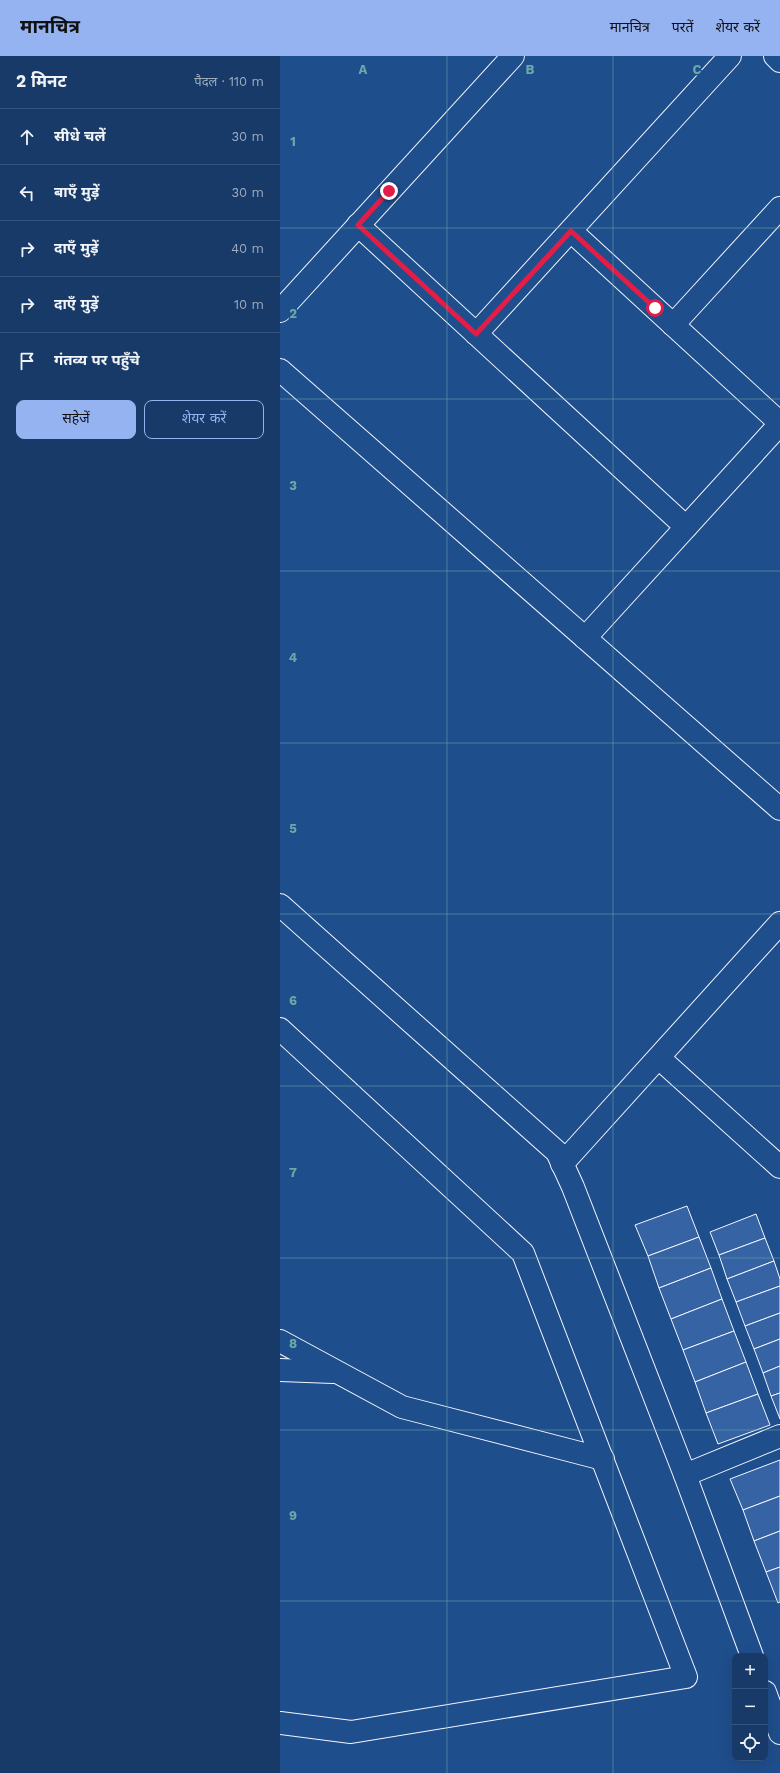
<!DOCTYPE html>
<html lang="hi">
<head>
<meta charset="utf-8">
<style>
	:root { --surface:#173a69; --page:#244571; --text:#f1f3f6; --muted:#9eadc0; --line:#36547d; --accent:#95b2f1 }
	body { margin:0; font-family:"Work Sans","Noto Sans Devanagari",sans-serif; background:var(--page); color:var(--text) }
	.controls { position:absolute; right:12px; bottom:12px; display:grid; overflow:hidden; border-radius:8px; box-shadow:0 4px 16px #0002 }
	.controls button { width:36px; height:36px; display:grid; place-items:center; padding:0; border:0; border-bottom:1px solid var(--line); background:var(--surface); color:var(--text); font:20px sans-serif }
	.stop { position:absolute; width:12px; height:12px; margin:-9px; border:3px solid #e11d48; border-radius:50%; background:#fff }
	.stop.end { background:#e11d48; border-color:#fff; box-shadow:0 1px 4px #0008 }
	.list { margin:0; padding:0; list-style:none }
	h2 { display:flex; justify-content:space-between; align-items:center; height:52px; margin:0; padding:0 16px; font-size:17px }
	h2 small { font-size:13px; font-weight:400; color:var(--muted) }
	.list li { display:grid; grid-template-columns:26px 1fr auto; gap:12px; align-items:center; box-sizing:border-box; height:56px; padding:0 16px; border-top:1px solid var(--line) }
	.list b { display:block; font-size:15px; white-space:nowrap }
	.list em { font-size:13px; font-style:normal; color:var(--muted) }
	.actions { display:flex; gap:8px; padding:12px 16px }
	.actions a { flex:1; padding:9px 0; border:1px solid var(--accent); border-radius:8px; text-align:center; font-size:14px; color:var(--accent) }
	.actions .main { background:var(--accent); color:#111 }
	.icon { flex:none; width:22px; height:22px; fill:none; stroke:currentColor; stroke-width:2; stroke-linecap:round; stroke-linejoin:round }
	.map { position:relative; flex:none; width:500px; height:1717px; overflow:hidden }
	header { display:flex; align-items:center; gap:24px; box-sizing:border-box; height:56px; padding:0 20px; background:var(--accent); color:#111 }
	header strong { font-size:19px }
	nav { display:flex; gap:22px; margin-inline-start:auto; font-size:14px }
	main { display:flex }
	aside { flex:1; background:var(--surface) }
	.map>svg:first-child { display:block }
</style>
</head>
<body>
<header>
<strong>मानचित्र</strong>
<nav><a>मानचित्र</a><a>परतें</a><a>शेयर करें</a></nav>
</header>
<main>
<aside>
<h2>2 मिनट<small>पैदल · 110 m</small></h2>
<ul class="list">
<li><svg class="icon" aria-label="ahead" viewBox="0 0 24 24"><path d="M12 20V5M6 11l6-6 6 6"/></svg><div><b>सीधे चलें</b></div><em>30 m</em></li>
<li><svg class="icon" aria-label="left" viewBox="0 0 24 24"><path d="M17 20v-9H6M10 6l-5 5 5 5"/></svg><div><b>बाएँ मुड़ें</b></div><em>30 m</em></li>
<li><svg class="icon" aria-label="right" viewBox="0 0 24 24"><path d="M7 20v-9h11M14 6l5 5-5 5"/></svg><div><b>दाएँ मुड़ें</b></div><em>40 m</em></li>
<li><svg class="icon" aria-label="right" viewBox="0 0 24 24"><path d="M7 20v-9h11M14 6l5 5-5 5"/></svg><div><b>दाएँ मुड़ें</b></div><em>10 m</em></li>
<li><svg class="icon" aria-label="arrive" viewBox="0 0 24 24"><path d="M6 21V4h12l-3 4 3 4H6"/></svg><div><b>गंतव्य पर पहुँचे</b></div></li>
</ul>
<div class="actions"><a class="main">सहेजें</a><a>शेयर करें</a></div>
</aside>
<div class="map">
<svg width="500" height="1717" viewBox="0 0 500 1717">
	<rect width="100%" height="100%" fill="#1f4e8c"/>
	<!-- building -->
	<g fill="#3563a3" stroke="#f2f6ff">
		<path d="M407,1150l12,31 -51,19 -13,-31z"/>
		<path d="M476,1158l9,24 -46,17 -9,-23z"/>
		<path d="M419,1181l12,31 -52,20 -11,-32z"/>
		<path d="M485,1182l9,23 -47,18 -8,-24z"/>
		<path d="M494,1205l6,18v7l-44,16 -9,-23z"/>
		<path d="M431,1212l11,31 -51,20 -12,-31z"/>
		<path d="M500,1230v27l-35,13 -9,-24z"/>
		<path d="M442,1243l12,32 -51,19 -12,-31z"/>
		<path d="M500,1257v26l-26,10 -9,-23z"/>
		<path d="M454,1275l12,31 -51,20 -12,-32z"/>
		<path d="M500,1283v27l-17,7 -9,-24z"/>
		<path d="M466,1306l12,32 -52,19 -11,-31z"/>
		<path d="M500,1310v27l-9,3 -8,-23z"/>
		<path d="M500,1337v26l-9,-23z"/>
		<path d="M478,1338l12,31 -52,19 -12,-31z"/>
		<path d="M500,1404v36l-37,14 -13,-31z"/>
		<path d="M500,1440v35l-26,10 -11,-31z"/>
		<path d="M500,1475v36l-14,5 -12,-31z"/>
		<path d="M500,1511v35l-2,1 -12,-31z"/>
	</g>
	<g fill="none" stroke-linecap="round" stroke-linejoin="round">
		<defs>
			<g id="street">
				<path d="M495,0l5,5"/>
				<path d="M78,169l328,302"/>
				<path d="M291,175l209,192"/>
				<path d="M0,255l233,-255"/>
				<path d="M393,269l107,-117"/>
				<path d="M196,278l254,-278"/>
				<path d="M0,314l500,439"/>
				<path d="M305,582l195,-214"/>
				<path d="M0,849l277,247 16,35 112,288 67,181"/>
				<path d="M0,973l243,224 163,424 -335,55 -71,-9"/>
				<path d="M379,1002l121,109"/>
				<path d="M282,1108l218,-241"/>
				<path d="M0,1285l122,66 201,52"/>
				<path d="M0,1314l53,2"/>
				<path d="M405,1419l95,-39"/>
				<path d="M485,1636l15,41"/>
			</g>
		</defs>
		<!-- street casing -->
		<use href="#street" stroke="#f2f6ff" stroke-width="24"/>
		<!-- street -->
		<use href="#street" stroke="#1f4e8c" stroke-width="22"/>
	</g>
	<g fill="none" stroke-linecap="round" stroke-linejoin="round">
		<!-- route -->
		<path stroke="#e11d48" stroke-width="5" d="M109,135l-31,34 118,109 95,-103 84,77"/>
	</g>
	<!-- grid -->
	<path fill="none" stroke="#6aa9a8" stroke-width="1" stroke-opacity="0.55" d="M167,0v1717M333,0v1717M0,172h500M0,343h500M0,515h500M0,687h500M0,858h500M0,1030h500M0,1202h500M0,1374h500M0,1545h500"/>
	<g font-size="13" text-anchor="middle" font-weight="bold" fill="#6aa9a8" stroke="#1f4e8c" stroke-width="3" stroke-linejoin="round" paint-order="stroke">
		<text x="83" y="18">A</text>
		<text x="250" y="18">B</text>
		<text x="417" y="18">C</text>
		<text x="13" y="90">1</text>
		<text x="13" y="262">2</text>
		<text x="13" y="434">3</text>
		<text x="13" y="606">4</text>
		<text x="13" y="777">5</text>
		<text x="13" y="949">6</text>
		<text x="13" y="1121">7</text>
		<text x="13" y="1292">8</text>
		<text x="13" y="1464">9</text>
	</g>
</svg>
<div class="controls">
<button>+</button>
<button>−</button>
<button><svg class="icon" aria-label="locate" viewBox="0 0 24 24"><circle cx="12" cy="12" r="6"/><path d="M12 2v4M12 18v4M2 12h4M18 12h4"/></svg></button>
</div>
<div class="stop" style="left:375px;top:252px"></div>
<div class="stop end" style="left:109px;top:135px"></div>
</div>
</main>
</body>
</html>
